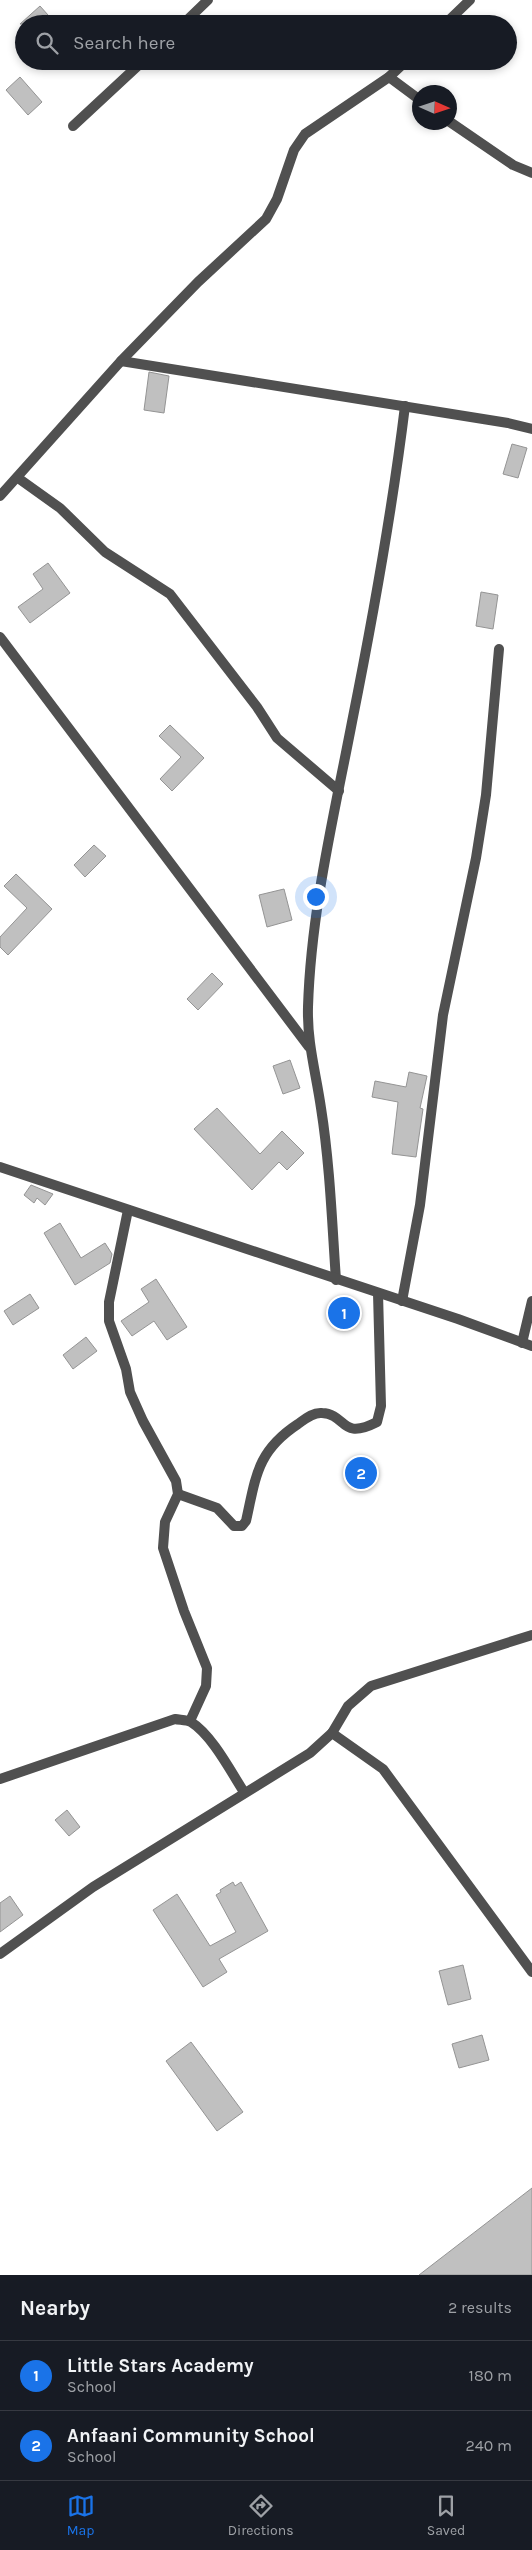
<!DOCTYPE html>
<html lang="en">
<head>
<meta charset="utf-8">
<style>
	:root { --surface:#171b24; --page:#20242c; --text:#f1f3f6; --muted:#9ea1a6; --line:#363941; --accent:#1a73e8 }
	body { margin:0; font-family:Karla,sans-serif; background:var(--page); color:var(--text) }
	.compass { position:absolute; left:412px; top:85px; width:45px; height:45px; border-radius:50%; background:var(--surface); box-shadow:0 2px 8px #0003; rotate:93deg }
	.you { position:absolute; left:315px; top:896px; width:18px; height:18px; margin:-12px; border:4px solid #fff; border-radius:50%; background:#1a73e8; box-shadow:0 0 0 8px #1a73e833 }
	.badge { display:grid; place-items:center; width:32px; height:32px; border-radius:50%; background:var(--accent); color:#fff; font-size:16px; font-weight:700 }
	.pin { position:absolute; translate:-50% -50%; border:2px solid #fff; box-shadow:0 1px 5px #0006 }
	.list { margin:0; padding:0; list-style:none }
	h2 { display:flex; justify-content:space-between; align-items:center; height:65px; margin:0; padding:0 20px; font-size:21px }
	h2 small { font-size:16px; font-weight:400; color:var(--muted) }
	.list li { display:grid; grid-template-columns:32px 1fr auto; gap:15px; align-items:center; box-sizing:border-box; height:70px; padding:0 20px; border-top:1px solid var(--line) }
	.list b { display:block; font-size:19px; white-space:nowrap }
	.list p { margin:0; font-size:16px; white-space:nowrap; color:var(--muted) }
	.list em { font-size:16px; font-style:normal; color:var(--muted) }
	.icon { flex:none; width:28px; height:28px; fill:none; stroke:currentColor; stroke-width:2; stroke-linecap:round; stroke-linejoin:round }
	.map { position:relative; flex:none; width:532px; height:2275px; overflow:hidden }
	.search { position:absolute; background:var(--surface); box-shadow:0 2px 8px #0003; left:15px; right:15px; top:15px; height:55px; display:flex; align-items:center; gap:12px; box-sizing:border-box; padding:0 18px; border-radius:28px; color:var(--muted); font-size:19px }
	.sheet { height:205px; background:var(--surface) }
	nav { display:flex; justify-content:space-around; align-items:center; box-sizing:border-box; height:70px; border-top:1px solid var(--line); background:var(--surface); font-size:14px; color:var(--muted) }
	nav a { display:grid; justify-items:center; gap:2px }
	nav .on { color:var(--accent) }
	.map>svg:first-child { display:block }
</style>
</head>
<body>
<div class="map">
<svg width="532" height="2275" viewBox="0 0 532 2275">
	<rect width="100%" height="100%" fill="#fff"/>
	<!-- building -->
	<g fill="#c0c0c0" stroke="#949494">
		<path d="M40,6l16,18h-36z"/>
		<path d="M20,77l22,25 -14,13 -22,-25z"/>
		<path d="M149,372l20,4 -5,37 -20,-3z"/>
		<path d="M512,444l15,4 -9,30 -15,-4z"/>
		<path d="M48,563l22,30 -40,30 -12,-16 25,-18 -10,-15z"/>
		<path d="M481,592l17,3 -5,34 -17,-3z"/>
		<path d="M170,725l34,33 -32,33 -12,-12 21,-22 -22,-21z"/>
		<path d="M94,845l12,11 -21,21 -11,-12z"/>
		<path d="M16,874l36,35 -44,46 -8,-8v-10l27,-29 -23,-22z"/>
		<path d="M284,889l8,31 -25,7 -8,-32z"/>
		<path d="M212,973l11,11 -25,26 -11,-11z"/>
		<path d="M290,1060l10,28 -17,6 -10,-28z"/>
		<path d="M409,1072l18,4 -7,32 3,1 -7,48 -24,-3 6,-52 -26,-5 3,-16 31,6z"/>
		<path d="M217,1108l43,46 22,-23 22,22 -17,17 -8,-8 -27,28 -58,-61z"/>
		<path d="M31,1185l22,9 -8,11 -8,-7 -3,5 -10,-8z"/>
		<path d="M60,1223l21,35 24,-15 7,11 -2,9 -35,22 -31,-52z"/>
		<path d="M156,1279l31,48 -20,13 -13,-19 -22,15 -11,-15 28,-19 -8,-13z"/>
		<path d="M30,1294l9,14 -26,17 -9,-14z"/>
		<path d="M86,1337l11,14 -24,18 -10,-14z"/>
		<path d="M67,1810l13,17 -11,9 -14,-16z"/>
		<path d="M233,1882l2,4 6,-4 27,49 -49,28 8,13 -24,15 -50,-77 24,-16 33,52 26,-14 -20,-37 5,-3 -1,-2z"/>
		<path d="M10,1896l13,19 -23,17v-29z"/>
		<path d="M463,1965l8,34 -23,6 -9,-34z"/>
		<path d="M482,2035l7,25 -30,8 -7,-24z"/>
		<path d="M191,2042l52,70 -26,19 -51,-70z"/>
		<path d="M532,2188v87h-113z"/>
	</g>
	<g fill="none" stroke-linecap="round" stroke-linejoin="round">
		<!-- minor -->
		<g stroke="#505050" stroke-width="10">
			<path d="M183,24l25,-24"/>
			<path d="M445,24l25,-24"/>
			<path d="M389,77l31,23"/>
			<path d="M450,122l63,43 19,8"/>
			<path d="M73,126l70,-65"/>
			<path d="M121,361l387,62 24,6"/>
			<path d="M18,478l42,30 45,44 65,42 87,113 20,31 62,53"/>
			<path d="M0,496l121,-135 77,-79 68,-63 11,-20 17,-49 11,-16 84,-57 17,-16"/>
			<path d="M0,637l309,410"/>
			<path d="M128,1210l-19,92v19l17,48 4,23 13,29 33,60 2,13 -13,28 -2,26 21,63 23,57 -1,18 -16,35"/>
			<path d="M336,1280c-4,-57 -6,-115 -15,-172 -5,-35 -14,-65 -13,-101 3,-97 26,-191 44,-285 21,-105 40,-210 53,-316"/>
			<path d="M402,1301l18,-96 23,-190 33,-157 10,-63 13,-146"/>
			<path d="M522,1343l10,-42"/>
			<path d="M178,1494l39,14 17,18h8l4,-5c10,-45 11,-70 52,-97 7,-5 15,-12 24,-11 25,1 18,28 55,9l4,-16 -3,-113"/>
			<path d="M332,1733l16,-27 23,-20 161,-51"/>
			<path d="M0,1779l175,-60c5,1 12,1 16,3 21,13 40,50 53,70"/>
			<path d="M0,1954l93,-67 217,-134 22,-20 51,36 149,203"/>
		</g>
		<!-- tertiary -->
		<path stroke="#505050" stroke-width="10" d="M0,1167l458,152 74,27"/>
	</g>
</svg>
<svg class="compass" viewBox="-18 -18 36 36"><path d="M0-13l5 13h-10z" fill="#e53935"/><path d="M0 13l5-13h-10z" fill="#9ea1a6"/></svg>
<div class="you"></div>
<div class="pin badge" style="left:344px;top:1313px">1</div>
<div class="pin badge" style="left:361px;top:1473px">2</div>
<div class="search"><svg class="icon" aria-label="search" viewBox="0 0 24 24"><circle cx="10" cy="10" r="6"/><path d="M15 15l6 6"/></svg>Search here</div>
</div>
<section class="sheet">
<h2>Nearby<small>2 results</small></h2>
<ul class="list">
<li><span class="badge">1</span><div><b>Little Stars Academy</b><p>School</p></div><em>180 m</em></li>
<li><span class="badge">2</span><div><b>Anfaani Community School</b><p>School</p></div><em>240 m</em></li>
</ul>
</section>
<nav>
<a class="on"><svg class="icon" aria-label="map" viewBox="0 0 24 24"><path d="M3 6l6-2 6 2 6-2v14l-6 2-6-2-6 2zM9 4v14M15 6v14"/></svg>Map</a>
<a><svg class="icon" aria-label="directions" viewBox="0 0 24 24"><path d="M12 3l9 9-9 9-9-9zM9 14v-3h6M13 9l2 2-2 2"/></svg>Directions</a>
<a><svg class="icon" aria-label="saved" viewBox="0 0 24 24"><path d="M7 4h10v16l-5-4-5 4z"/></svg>Saved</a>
</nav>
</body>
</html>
